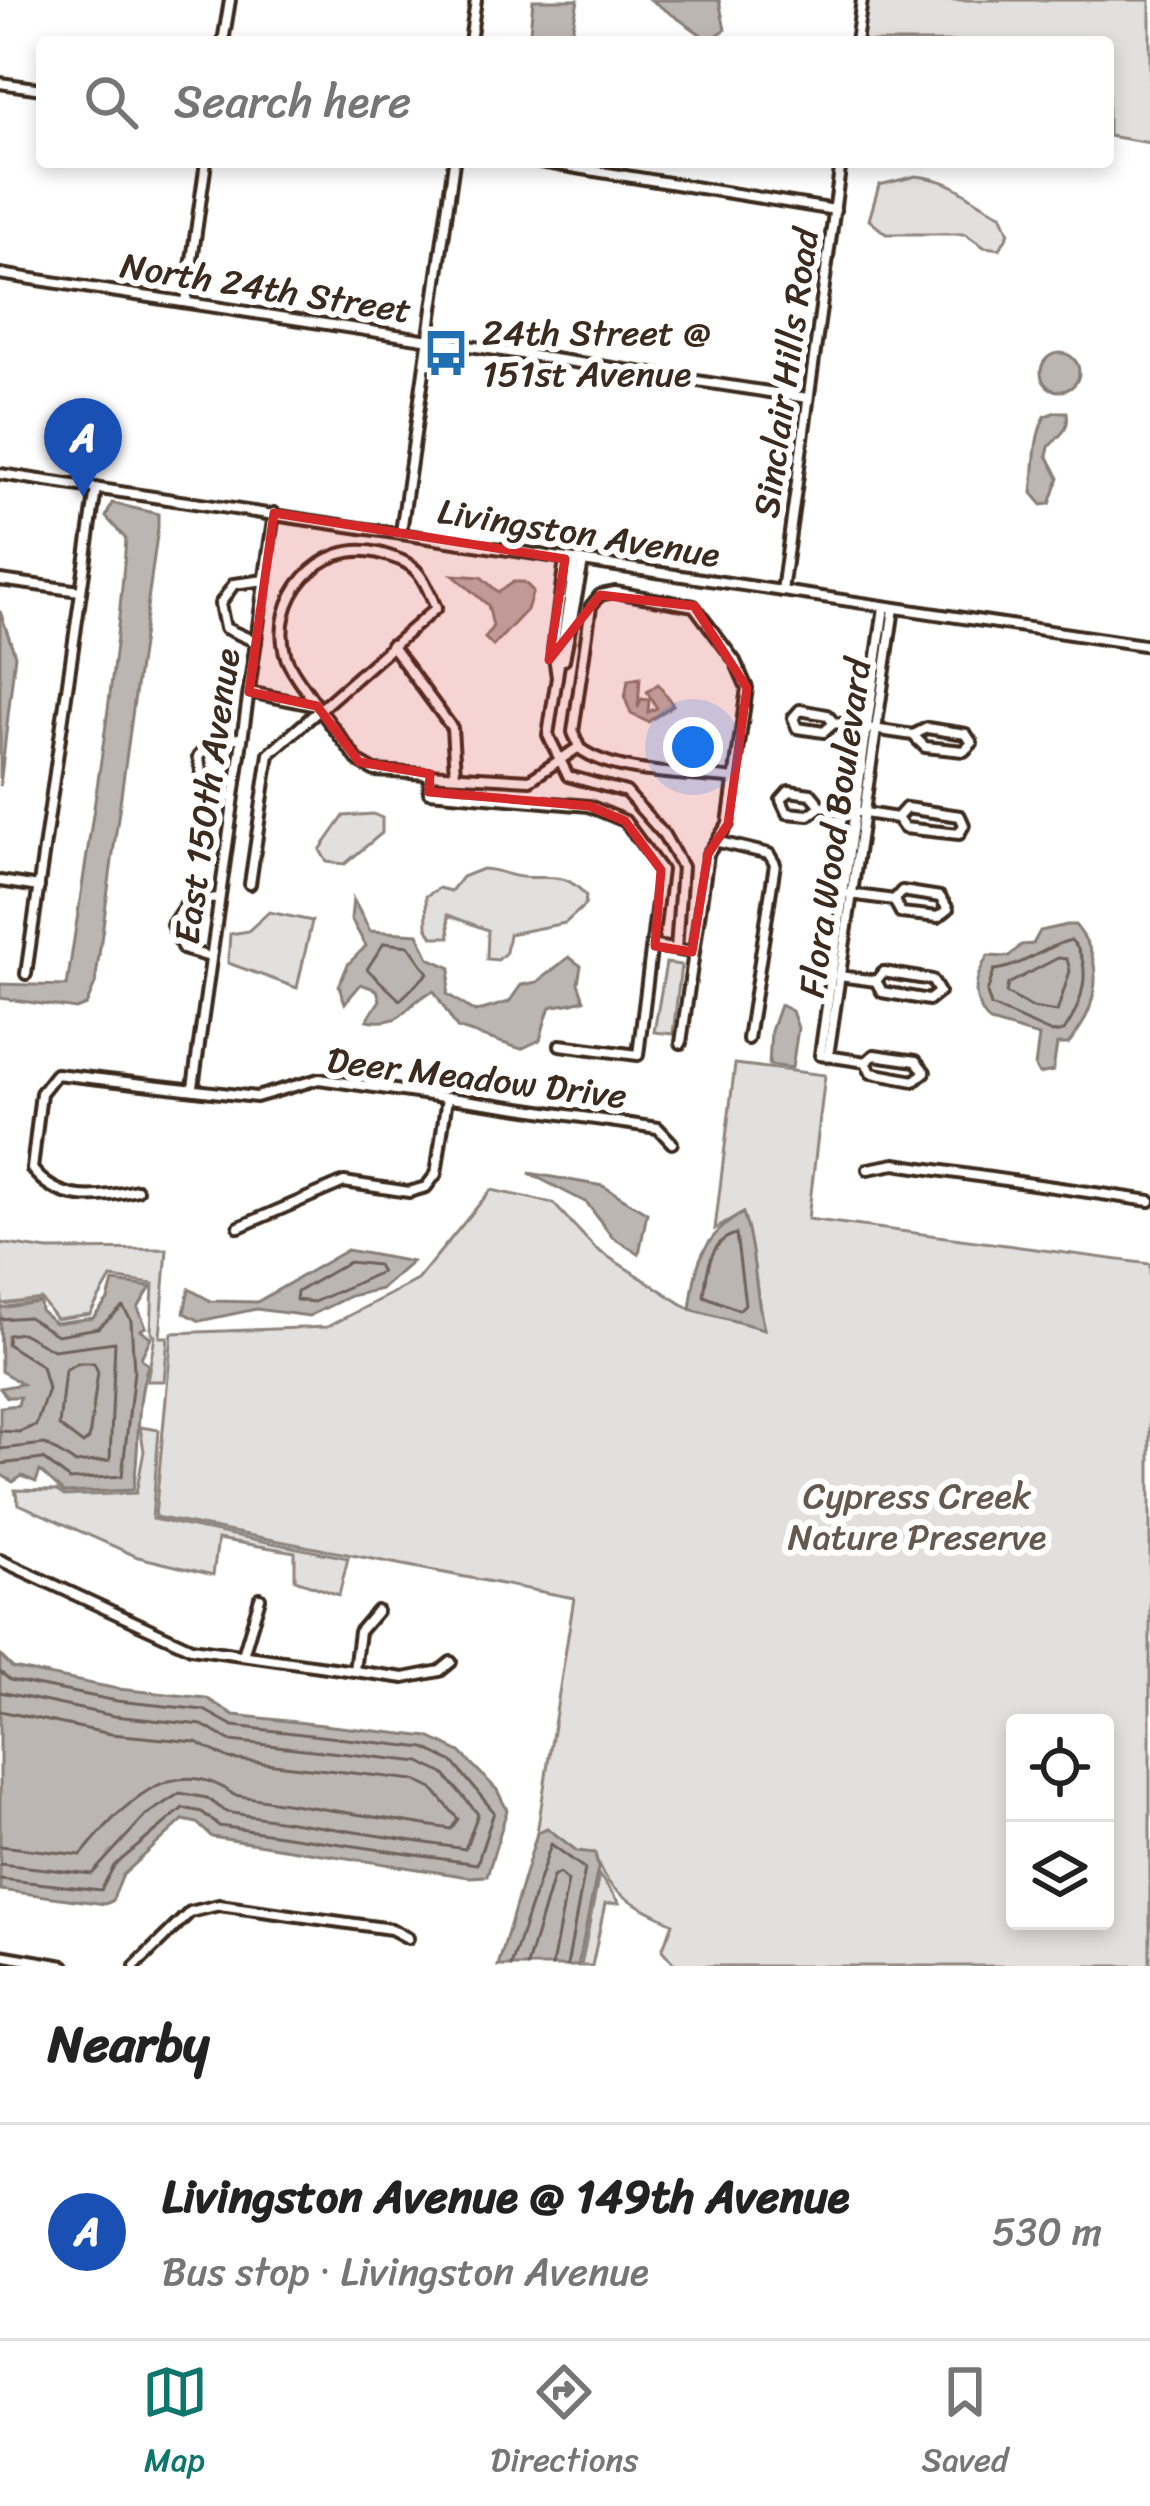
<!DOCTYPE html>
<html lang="en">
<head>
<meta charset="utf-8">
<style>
	:root { --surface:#fff; --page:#f2f2f2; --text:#222; --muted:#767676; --line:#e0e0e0; --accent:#0f766e }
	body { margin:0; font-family:Sriracha,sans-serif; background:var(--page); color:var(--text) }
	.controls { position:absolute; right:36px; bottom:36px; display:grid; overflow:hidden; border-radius:12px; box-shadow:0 6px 18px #0003 }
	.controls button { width:108px; height:108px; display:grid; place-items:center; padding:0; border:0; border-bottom:3px solid var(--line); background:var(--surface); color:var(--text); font:60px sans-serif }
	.you { position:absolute; left:693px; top:747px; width:42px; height:42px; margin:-30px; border:9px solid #fff; border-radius:50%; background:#1a73e8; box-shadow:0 0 0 18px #1a73e833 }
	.badge { display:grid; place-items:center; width:78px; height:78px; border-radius:50%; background:var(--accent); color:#fff; font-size:39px; font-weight:700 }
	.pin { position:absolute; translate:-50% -99px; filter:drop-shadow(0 3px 6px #0008) }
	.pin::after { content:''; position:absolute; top:63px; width:42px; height:36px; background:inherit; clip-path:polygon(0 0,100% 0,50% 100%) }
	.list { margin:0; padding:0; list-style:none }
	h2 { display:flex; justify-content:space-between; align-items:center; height:156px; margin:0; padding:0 48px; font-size:51px }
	h2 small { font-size:39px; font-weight:400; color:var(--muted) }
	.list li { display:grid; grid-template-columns:78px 1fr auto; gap:36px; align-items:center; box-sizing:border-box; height:216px; padding:0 48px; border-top:3px solid var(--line) }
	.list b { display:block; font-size:45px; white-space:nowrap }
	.list p { margin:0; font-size:39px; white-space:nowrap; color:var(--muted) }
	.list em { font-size:39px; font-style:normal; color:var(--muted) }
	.icon { flex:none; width:66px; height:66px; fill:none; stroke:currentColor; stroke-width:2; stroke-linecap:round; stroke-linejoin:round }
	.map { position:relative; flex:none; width:1150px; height:1966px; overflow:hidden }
	.search { position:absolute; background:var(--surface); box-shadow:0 6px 18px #0003; left:36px; right:36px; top:36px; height:132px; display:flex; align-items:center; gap:30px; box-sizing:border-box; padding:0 42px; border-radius:12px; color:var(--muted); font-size:45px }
	.sheet { height:372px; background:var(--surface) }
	nav { display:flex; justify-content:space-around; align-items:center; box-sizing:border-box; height:168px; border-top:3px solid var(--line); background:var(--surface); font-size:33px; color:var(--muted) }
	nav a { display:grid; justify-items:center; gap:6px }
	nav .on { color:var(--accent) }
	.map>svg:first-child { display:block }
</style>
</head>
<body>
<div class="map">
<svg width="1150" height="1966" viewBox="0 0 1150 1966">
	<rect width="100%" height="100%" fill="#fff"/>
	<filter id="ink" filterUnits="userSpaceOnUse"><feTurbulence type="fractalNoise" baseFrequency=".00833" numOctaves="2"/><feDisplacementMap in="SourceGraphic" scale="24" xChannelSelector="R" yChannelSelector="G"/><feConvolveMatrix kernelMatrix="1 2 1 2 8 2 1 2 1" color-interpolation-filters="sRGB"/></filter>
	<g filter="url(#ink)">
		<!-- green -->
		<g fill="#e2e0de" stroke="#8e857e" stroke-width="3" fill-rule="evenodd">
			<path d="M862,0h288v143l-42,-7v-94h-252z"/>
			<path d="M916,176c44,5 47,21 85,38l8,19 -9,16 -16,-2 -19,-13h-79l-17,-14 10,-35z"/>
			<path d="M373,814l9,4v15l-37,31 -18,-2 -7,-12 24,-34z"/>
			<path d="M482,869c15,0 26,7 40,8 28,3 43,-7 64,19l-1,9 -20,18 -56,11 -3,18 -8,8 -11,-1 1,-29 -40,-15 2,22h-17l-6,-10 -1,-31 13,-8 12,3 11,-14z"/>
			<path d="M269,912l43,9 -15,67 -69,-25 2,-29 18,-3z"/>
			<path d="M666,963l15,2 -8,69 -19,-2z"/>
			<path d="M735,1064l90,11 -17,144 342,45v702h-474l-14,-16 11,-27c-35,-18 -69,-28 -78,-70l-18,-1 -30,-24 -10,5 37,-235 -419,-81 17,-184 155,-6 90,-47 74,-90 62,13 43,46 94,60 74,20c-10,-39 -8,-79 -22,-115l-27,15zM1015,1723h90v198h-90z"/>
			<path d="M0,1243l48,7 119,-1 -7,88h8l-4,44h-17l8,-45 -4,-4 2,-48 -42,-6 -21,36 -34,5 -15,-20 -39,5z"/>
			<path d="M140,1427l19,3 -7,89 196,39 -9,37 -44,-15v-28l-77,-13 -5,36 -75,-18 -119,-53 -4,-14 42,1 7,5 72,-3 8,-42z"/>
			<path d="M599,1875l20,28 -14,1 -13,62h-11z"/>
		</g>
		<!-- water -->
		<g fill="#bcb6b3" stroke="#887e77" stroke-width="3">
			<path d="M533,0h45l-8,42h-41z"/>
			<path d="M651,0h68l6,30 -16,10z"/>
			<circle cx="1060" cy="372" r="19"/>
			<path d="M1056,412h11c3,20 -8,22 -18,35l-2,8 12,23 -9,26 -8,1 -10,-12c3,-25 1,-53 13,-77z"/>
			<path d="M112,503l46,11v14l-63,456 -9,21 -10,4 -76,-11v-14l67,2c22,-149 48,-297 59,-447l-20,-22z"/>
			<path d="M453,575l28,2 17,15 15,-10h11l9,9 -6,19 -34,36 -8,-8 8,-12 -5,-21z"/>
			<path d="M0,611l15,44 -15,131z"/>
			<path d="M640,678l-2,30 3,-9 8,1 -1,12 9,-4 -10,-16 11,-8 15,21 -25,17 -17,-8 -6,-16 3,-18z"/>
			<path d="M353,899l17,32 48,3 11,24 22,10 -4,26 28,18 34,-10 12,-17 16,-3 32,-25 12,9 -3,17 6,17c-41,13 -30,-9 -44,40l-19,9 -64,-21 -23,-37c-32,12 -25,36 -67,29l13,-20 -3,-10 -16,-6 -16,19 -6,-17 9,-22 18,-18 -15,-27z"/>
			<path d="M1067,925h8c31,36 24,84 -7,119h-11l-4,27 -14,3 -4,-7 4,-31 -49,-14c-20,-21 -17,-43 -2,-66l21,1 12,-12 12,-1 7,-13z"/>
			<path d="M780,1005l12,6 6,17 -6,40 -23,-3 2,-34z"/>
			<path d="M529,1173l74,13 44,27 -8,41 -27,-17 -25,-34z"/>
			<path d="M743,1213c13,38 11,77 21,116l-74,-20c6,-46 11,-72 53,-96z"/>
			<path d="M347,1250l65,12 -31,27 -31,7 -41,20 -53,-7 -56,12 -16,-8 5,-24 22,12 46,1z"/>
			<path d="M113,1282l38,5 -13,21 8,19 -6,3 11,7 -10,21 7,7c-14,44 -7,82 -15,125l-69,3 -24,-22 -4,11 -14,-6 -9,6 -13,-8v-67l18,-2 2,-8h-13l-7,-9 22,-4 -21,-13 -1,-63 40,-6 1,9 14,12 38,-5 15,-18z"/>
			<path d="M0,1655l13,13 105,21 88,9 28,17 195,22 31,15 37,38 10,20 -20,66 -18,1 -257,-40 -15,-14 -14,-3 -60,55 -11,26 -7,3 -105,-14z"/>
			<path d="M547,1828l30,23 18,2 3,15 -20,98h-80l39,-133z"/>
		</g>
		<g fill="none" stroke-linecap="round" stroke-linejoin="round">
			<!-- shore -->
			<g stroke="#6f625a" stroke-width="3">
				<path d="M1071,940c24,25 11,65 -7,91l-12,2 -61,-27 -4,-13 7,-23c29,-3 49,-23 77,-30z"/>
				<path d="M384,943l25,3 19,27 -28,27 -33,-31z"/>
				<path d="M1058,958l9,1 3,12 -13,41 -24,-4 -27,-15 2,-9z"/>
				<path d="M736,1234l9,70 -6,6 -35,-14c3,-24 5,-56 32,-62z"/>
				<path d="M349,1262l28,3 4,7 -67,30 -18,-2 1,-8z"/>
				<path d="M0,1319l28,-2 29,18 41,-7 25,-21 8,13 3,51 -12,105 -52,4 -27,-21 -43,5"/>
				<path d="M77,1363h17l4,9 -9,67 -6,5 -24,-18 6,-56z"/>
				<path d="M0,1431l19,1 17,-7 12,-36 -6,-23 -35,-22 1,-9 14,-2 31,17 62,-8 -5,118 -35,3 -30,-19 -45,5"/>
				<path d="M0,1672l10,8 107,21 87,9 29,16 192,22 28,14 41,50 -17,52 -258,-38 -17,-14 -19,-4 -69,58 -13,24 -101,-11"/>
				<path d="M0,1692l114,24 88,9 29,16 189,21 24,12 34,40 -13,35 -239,-37 -19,-14 -27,-5 -34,22 -54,59 -92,-10"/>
				<path d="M0,1711l111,23 85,8 33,17 185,21 19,9 25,30 -7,10 -217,-34c-62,-46 -113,12 -153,60l-81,-9"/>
				<path d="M511,1966l40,-122 34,25 -18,97"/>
				<path d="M527,1966l26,-89 6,-4 9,8 -16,85"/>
			</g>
			<defs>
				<g id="minor">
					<path d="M223,42l7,-42"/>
					<path d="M470,42l6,-42"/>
					<path d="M856,42l6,-42"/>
					<path d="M0,83l42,6"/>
					<path d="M540,162l295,48"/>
					<path d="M0,274l808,124"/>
					<path d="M186,302l20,-140"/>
					<path d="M0,474l1150,172"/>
					<path d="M401,532l53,-370"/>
					<path d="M575,561l-27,174 20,41 58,16 38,43 18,32 -6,82"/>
					<path d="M0,580l80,11"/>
					<path d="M782,591l59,-429"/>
					<path d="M256,642l-31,-14 -5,-24 14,-20 31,-4"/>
					<path d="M391,645l61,83 3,46"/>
					<path d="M564,660l19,-98"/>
					<path d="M557,677l-4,-27 12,-91"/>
					<path d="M249,692l68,14 42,56 16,9 155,9 49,-33 -6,-15 18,-126 9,-11 15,-3 79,14 41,55 12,27 -19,136 -20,30 -27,189"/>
					<path d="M834,723l-10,9 -27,-4 -4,-10 7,-8 27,5 7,8 79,12 14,-7 39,6 6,9 -8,8 -39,-4 -12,-12"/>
					<path d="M579,748c37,28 110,25 156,31"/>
					<path d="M430,774l-1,18 160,14 36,15 36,49 -23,185 -78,-10"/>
					<path d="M232,798l-27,-11 -7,-30 16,-18 27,-1"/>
					<path d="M821,806l-12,9 -22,-2 -6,-13 8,-9 22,3 10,12 76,12 9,-10 54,8 4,9 -5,9 -55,-6 -7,-10"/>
					<path d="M719,842l50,12 6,10 -27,175"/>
					<path d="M0,881l39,6"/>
					<path d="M250,884l19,-130 167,-146c-5,-11 -9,-24 -17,-34 -10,-13 -24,-16 -40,-21 -58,-15 -111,46 -93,104 5,16 22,34 30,48"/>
					<path d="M850,894l44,6 8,-9 38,6 8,12 -10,8 -37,-4 -7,-13"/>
					<path d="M655,946l37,6"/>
					<path d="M210,957l-27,-8 -11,-24 16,-24 31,-3"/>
					<path d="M26,974l70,-486"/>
					<path d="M839,976l37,5 7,-9 49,8 7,12 -10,8 -47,-8 -6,-11"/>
					<path d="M828,1056l66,-448"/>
					<path d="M866,1062l5,11 43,8 11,-9 -9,-11 -42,-6 -8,7 -46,-7 64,-448"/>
					<path d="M193,1087l81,-574"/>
					<path d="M868,1169l27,-5 255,37"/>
					<path d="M137,1190c-40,9 -78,14 -105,-21l9,-76 15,-19 200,23 63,-18 339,49 14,15"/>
					<path d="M239,1227l105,-45 65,10 17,-5 10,-13 11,-76"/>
					<path d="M0,1560l191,88 213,30 36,-7 11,-9"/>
					<path d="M243,1655l17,-57"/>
					<path d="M354,1670l5,-38 18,-21"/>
					<path d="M0,1955l64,11"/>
					<path d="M135,1966l55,-54 29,-7 172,24 17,9"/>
				</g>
			</defs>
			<!-- minor casing -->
			<use href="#minor" stroke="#3b2a1e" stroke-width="16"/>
			<!-- minor -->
			<use href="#minor" stroke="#fff" stroke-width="8"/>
		</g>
	</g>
	<!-- marked area -->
	<path fill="#d62828" fill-opacity="0.2" stroke="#d62828" stroke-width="9" stroke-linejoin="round" d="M274,513l291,46 -16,101 51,-65 94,11 53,82 -19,136 -20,30 -16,98 -37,-6 6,-76 -36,-49 -36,-15 -160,-14 1,-18 -71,-12 -42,-56 -68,-14z"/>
	<!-- icons -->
	<defs>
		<symbol id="bus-bare" viewBox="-9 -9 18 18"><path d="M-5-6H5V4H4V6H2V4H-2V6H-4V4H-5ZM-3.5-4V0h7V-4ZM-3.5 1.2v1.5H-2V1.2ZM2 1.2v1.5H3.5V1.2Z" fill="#1f6fb2" stroke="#fff" stroke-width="2.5" paint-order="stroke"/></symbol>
	</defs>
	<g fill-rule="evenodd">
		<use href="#bus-bare" x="413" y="320" width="66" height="66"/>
	</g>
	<g text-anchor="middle" stroke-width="12" stroke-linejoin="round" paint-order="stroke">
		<!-- street labels -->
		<g font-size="36" fill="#3b2a1e" stroke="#fff">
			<text transform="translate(266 287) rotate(9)" y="13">North 24th Street</text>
			<text transform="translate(785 373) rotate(-82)" y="13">Sinclair Hills Road</text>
			<text transform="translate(579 532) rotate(9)" y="13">Livingston Avenue</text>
			<text transform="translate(206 796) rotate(-82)" y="13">East 150th Avenue</text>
			<text transform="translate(834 828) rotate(-82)" y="13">Flora Wood Boulevard</text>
			<text transform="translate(477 1077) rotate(7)" y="13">Deer Meadow Drive</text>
		</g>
		<!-- poi labels -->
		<g font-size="36" fill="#3b2a1e" stroke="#fff" text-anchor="start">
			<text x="482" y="345">24th Street @<tspan x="482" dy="41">151st Avenue</tspan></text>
		</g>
		<!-- park labels -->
		<g font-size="36" fill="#65584e" stroke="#fff">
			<text x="917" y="1508">Cypress Creek<tspan x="917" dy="41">Nature Preserve</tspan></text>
		</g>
	</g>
</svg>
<div class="controls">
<button><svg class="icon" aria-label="locate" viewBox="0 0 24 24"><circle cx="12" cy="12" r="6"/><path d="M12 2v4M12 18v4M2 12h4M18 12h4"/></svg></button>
<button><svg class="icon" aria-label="layers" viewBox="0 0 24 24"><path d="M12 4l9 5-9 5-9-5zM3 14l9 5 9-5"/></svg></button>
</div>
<div class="you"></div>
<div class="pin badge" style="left:83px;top:497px;background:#1a4fb4">A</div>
<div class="search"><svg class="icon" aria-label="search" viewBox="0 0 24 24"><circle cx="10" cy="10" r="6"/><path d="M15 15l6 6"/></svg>Search here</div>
</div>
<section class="sheet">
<h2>Nearby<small></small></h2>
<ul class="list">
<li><span class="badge" style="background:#1a4fb4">A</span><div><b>Livingston Avenue @ 149th Avenue</b><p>Bus stop · Livingston Avenue</p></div><em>530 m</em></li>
</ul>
</section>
<nav>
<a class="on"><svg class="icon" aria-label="map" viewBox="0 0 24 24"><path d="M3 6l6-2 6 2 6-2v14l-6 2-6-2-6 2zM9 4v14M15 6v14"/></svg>Map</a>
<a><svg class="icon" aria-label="directions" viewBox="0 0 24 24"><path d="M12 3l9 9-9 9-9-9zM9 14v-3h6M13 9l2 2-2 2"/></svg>Directions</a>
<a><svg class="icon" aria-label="saved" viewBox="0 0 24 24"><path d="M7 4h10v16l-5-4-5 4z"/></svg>Saved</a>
</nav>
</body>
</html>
